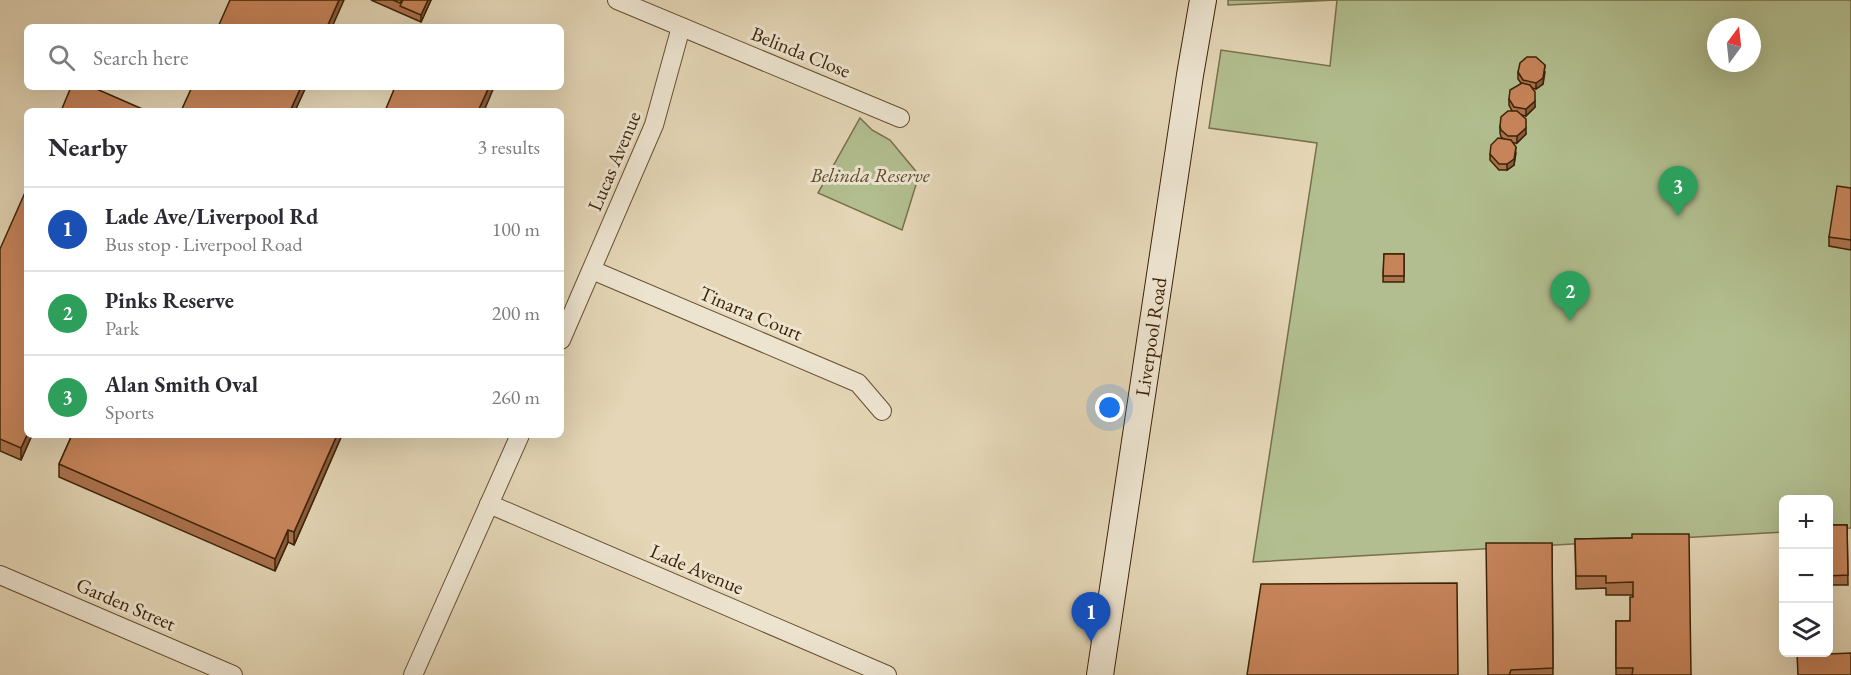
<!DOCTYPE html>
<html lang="en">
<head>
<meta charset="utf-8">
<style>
	:root { --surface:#fff; --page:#f2f2f3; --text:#2b2b33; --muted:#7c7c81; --line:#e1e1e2; --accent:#d93025 }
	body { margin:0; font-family:"EB Garamond",serif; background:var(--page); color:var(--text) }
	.controls { position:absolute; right:18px; bottom:18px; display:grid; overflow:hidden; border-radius:9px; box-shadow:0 6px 24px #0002 }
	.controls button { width:54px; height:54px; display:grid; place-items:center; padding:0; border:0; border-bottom:2px solid var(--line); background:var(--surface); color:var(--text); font:30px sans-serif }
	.compass { position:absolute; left:1707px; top:18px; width:54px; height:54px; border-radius:50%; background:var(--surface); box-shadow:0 6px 24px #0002; rotate:15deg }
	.you { position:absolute; left:1110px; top:408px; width:21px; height:21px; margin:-15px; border:4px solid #fff; border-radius:50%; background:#1a73e8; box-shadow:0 0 0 9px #1a73e833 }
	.badge { display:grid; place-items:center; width:39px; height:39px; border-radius:50%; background:var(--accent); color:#fff; font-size:20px; font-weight:700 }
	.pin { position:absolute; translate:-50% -50px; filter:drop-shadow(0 2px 3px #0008) }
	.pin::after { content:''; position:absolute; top:32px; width:21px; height:18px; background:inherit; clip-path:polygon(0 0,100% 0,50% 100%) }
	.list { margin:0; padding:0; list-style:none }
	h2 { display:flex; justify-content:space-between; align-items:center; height:78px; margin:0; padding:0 24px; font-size:26px }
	h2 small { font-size:20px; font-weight:400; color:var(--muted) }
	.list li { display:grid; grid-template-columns:39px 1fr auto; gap:18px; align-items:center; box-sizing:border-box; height:84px; padding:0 24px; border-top:2px solid var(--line) }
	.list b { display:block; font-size:22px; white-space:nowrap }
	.list p { margin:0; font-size:20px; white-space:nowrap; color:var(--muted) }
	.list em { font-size:20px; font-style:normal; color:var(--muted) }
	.icon { flex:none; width:33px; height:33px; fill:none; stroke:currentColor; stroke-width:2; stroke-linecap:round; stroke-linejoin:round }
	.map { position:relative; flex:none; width:1851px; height:675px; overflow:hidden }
	.search { position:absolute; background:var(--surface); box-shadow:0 6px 24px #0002; left:24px; top:24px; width:540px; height:66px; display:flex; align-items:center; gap:15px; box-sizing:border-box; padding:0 21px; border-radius:9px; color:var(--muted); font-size:22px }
	.panel { position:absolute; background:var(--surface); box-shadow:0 6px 24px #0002; left:24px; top:108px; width:540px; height:330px; border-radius:9px }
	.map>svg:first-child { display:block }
</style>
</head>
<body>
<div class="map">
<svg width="1851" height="675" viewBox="0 0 1851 675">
	<rect width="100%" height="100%" fill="#e4d6b6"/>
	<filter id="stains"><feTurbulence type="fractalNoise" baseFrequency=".00333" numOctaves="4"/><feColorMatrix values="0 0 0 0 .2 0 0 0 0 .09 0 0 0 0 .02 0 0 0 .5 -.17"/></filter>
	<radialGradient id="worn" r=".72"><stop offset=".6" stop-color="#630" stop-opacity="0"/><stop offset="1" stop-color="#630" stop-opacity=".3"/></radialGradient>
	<!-- green -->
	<g fill="#b2be8f" stroke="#78704a" stroke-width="1.5" fill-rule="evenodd">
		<path d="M1228,0h623v528l-22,1 -1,-29h-44l-1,32 -530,30 64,-419 -108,-15 12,-78 109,16 7,-66 -109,5zM1716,27h36v36h-36z"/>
		<path d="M860,118l12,12 18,10 29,35 -17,55 -84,-37z"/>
	</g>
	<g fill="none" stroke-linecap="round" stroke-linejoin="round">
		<defs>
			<g id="street">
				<path d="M617,0l283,118"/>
				<path d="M592,270l266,113 24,28"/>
				<path d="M561,340l93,-215 27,-98"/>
				<path d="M489,504l398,171"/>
				<path d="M0,575l233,100"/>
				<path d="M413,675l107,-240"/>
			</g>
			<g id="secondary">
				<path id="s1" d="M1100,675l90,-600 13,-75"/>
			</g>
		</defs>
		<!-- street casing -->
		<use href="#street" stroke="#675031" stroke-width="20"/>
		<!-- secondary casing -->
		<use href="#secondary" stroke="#3d2305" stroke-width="28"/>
		<!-- street -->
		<use href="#street" stroke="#ede4d0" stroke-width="18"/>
		<!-- secondary -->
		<use href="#secondary" stroke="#ede4d0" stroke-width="26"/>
	</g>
	<!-- wall -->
	<g fill="#ab724d" stroke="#3d2305" stroke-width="1.5">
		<path d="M371,0h60l-10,22z"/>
		<path d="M1518,72h27l-2,12 -7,5 -4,-1 3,19 -9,9 -5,-1 5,19 -9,9h-4l3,10 -2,12 -7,5h-8l-9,-10v-6l14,-15 -3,-2 -1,-4v-7l12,-15 -3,-6v-6l12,-16 -3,-4z"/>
		<path d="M1851,188v62l-22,-4v-9z"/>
		<path d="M0,249l27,186h5l-11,25 -21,-9z"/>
		<path d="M1384,254h20v28h-21z"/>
		<path d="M72,435h270l-48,110 -6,-3 -13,29 -216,-94v-13z"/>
		<path d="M1828,525h19l1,60h-20z"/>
		<path d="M1632,538l59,137h-75v-54h14l3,-26h-27v-7l-30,1 -1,-50z"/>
		<path d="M1552,543l1,132h-65z"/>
	</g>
	<!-- shaded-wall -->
	<g fill="#8b5c3f" stroke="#3d2305" stroke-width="1.5">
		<path d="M339,0h5l-12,27h-5z"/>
		<path d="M428,0h3l-10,22v-7z"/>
		<path d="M1545,65l-2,19 -7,5v-6z"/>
		<path d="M301,87h5l-11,24h-5z"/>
		<path d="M489,87h5l-10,24h-6z"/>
		<path d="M1535,101v6l-9,9v-7z"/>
		<path d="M1526,128v6l-9,9v-7z"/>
		<path d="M1516,147l-2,18 -7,5v-6z"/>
		<path d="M27,435h5l-11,25v-12z"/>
		<path d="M337,435h5l-48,110v-13z"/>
		<path d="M288,530v12l-13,29v-12z"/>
	</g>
	<!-- building -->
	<g fill="#c7845a" stroke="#3d2305" stroke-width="1.5">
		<path d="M230,0h109l-12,27h-109z"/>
		<path d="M393,0h9l-2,3z"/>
		<path d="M403,0h25l-7,15 -21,-9z"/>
		<path d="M1527,57h9l9,8 -2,13 -7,5 -13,-3 -5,-8 2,-9z"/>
		<path d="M1522,83l8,2 5,7v9l-9,8 -12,-2 -5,-8 1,-9z"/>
		<path d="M71,87h21l55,24h-86z"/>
		<path d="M192,87h109l-11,24h-109z"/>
		<path d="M395,87h94l-11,24h-93z"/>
		<path d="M1508,111h9l9,8v9l-9,8h-9l-7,-6 -1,-4 1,-9z"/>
		<path d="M1498,138l13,2 5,7 -2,12 -7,5h-8l-9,-10 1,-9z"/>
		<path d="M1837,186l14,2v52l-22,-3z"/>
		<path d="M27,188v247l-6,13 -21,-9v-190z"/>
		<path d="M1384,254h20v22h-21z"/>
		<path d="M72,435h265l-43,97 -6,-2 -13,29 -216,-95z"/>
		<path d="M1828,525h19l1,50 -20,1z"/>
		<path d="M1632,534h57l2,141h-59l1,-7h-17v-47h14v-24h3v-15l-27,1v-7h-30l-1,-37 57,-1z"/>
		<path d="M1486,543h66l1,125 -42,2 -2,5h-21z"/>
		<path d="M1457,583l1,92h-211l14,-91z"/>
		<path d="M1828,631l1,23 22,-1v22h-53l-1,-22 31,-1z"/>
	</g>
	<g text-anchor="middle" stroke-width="6" stroke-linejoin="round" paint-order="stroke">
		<!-- street labels -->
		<g font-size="20" fill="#3d2305" stroke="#ede4d0">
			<text transform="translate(801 52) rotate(22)" y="7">Belinda Close</text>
			<text transform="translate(614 161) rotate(-67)" y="7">Lucas Avenue</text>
			<text transform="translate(751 313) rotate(23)" y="7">Tinarra Court</text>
			<text dy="7" stroke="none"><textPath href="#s1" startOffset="342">Liverpool Road</textPath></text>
			<text transform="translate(697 569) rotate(23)" y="7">Lade Avenue</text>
			<text transform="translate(126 604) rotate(23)" y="7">Garden Street</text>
		</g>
		<!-- park labels -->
		<g font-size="20" font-style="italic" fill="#5a4a28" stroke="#ede4d0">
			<text x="870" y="182">Belinda Reserve</text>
		</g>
	</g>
	<rect width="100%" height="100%" filter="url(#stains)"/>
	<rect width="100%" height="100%" fill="url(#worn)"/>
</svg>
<div class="controls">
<button>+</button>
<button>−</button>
<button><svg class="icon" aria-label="layers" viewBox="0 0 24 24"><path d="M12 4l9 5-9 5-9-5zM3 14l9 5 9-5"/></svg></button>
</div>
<svg class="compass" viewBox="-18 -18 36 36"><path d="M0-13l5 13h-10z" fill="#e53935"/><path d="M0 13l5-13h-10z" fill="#7c7c81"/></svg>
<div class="you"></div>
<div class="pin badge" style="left:1091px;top:642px;background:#1a4fb4">1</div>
<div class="pin badge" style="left:1570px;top:321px;background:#2e9e5b">2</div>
<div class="pin badge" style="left:1678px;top:216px;background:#2e9e5b">3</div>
<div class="search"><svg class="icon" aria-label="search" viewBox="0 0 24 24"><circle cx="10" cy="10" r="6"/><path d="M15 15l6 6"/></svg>Search here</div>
<section class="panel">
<h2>Nearby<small>3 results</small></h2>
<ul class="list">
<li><span class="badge" style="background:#1a4fb4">1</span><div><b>Lade Ave/Liverpool Rd</b><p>Bus stop · Liverpool Road</p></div><em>100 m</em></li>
<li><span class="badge" style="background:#2e9e5b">2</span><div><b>Pinks Reserve</b><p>Park</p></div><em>200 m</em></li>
<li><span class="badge" style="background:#2e9e5b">3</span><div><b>Alan Smith Oval</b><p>Sports</p></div><em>260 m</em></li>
</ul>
</section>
</div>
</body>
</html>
